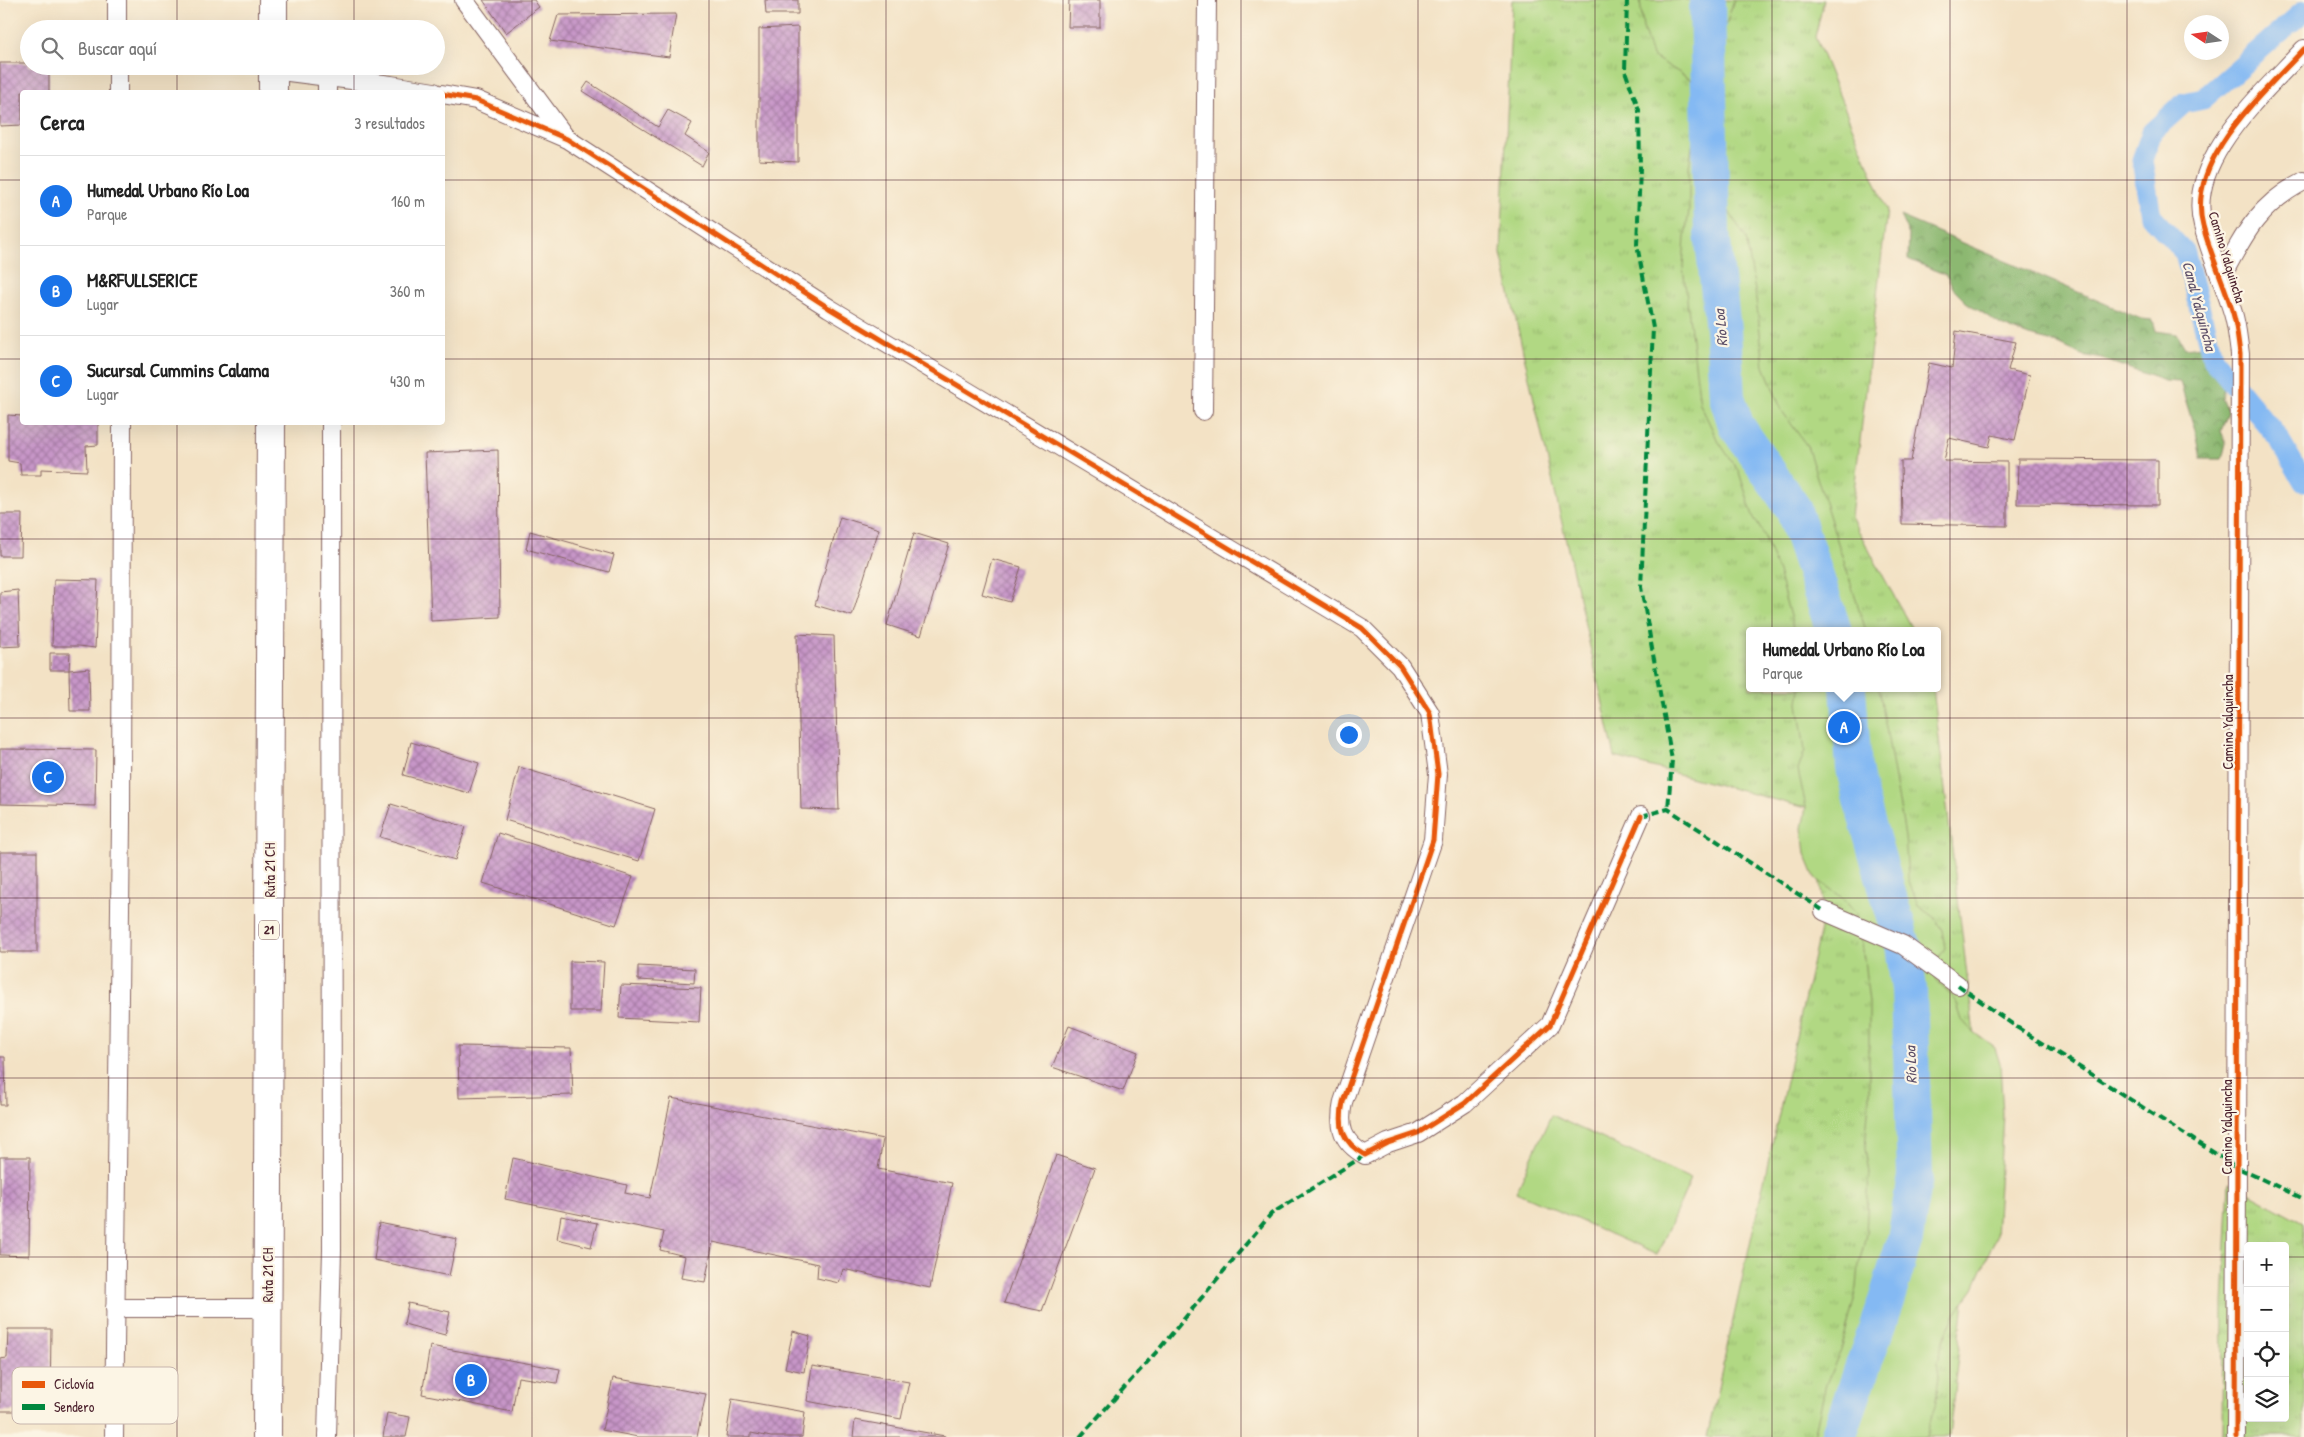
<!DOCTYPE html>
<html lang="es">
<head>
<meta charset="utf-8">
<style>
	:root { --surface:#fff; --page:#f6f6f6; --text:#222; --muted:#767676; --line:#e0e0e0; --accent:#1a73e8 }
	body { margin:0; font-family:"Patrick Hand",sans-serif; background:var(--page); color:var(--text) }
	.controls { position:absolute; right:15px; bottom:15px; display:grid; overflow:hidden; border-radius:5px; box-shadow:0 5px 20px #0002 }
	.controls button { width:45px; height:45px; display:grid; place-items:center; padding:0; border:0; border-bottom:1px solid var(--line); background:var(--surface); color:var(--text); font:25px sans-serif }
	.compass { position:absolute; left:2184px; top:15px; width:45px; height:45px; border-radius:50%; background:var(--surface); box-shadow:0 5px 20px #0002; rotate:282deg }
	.you { position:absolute; left:1348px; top:734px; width:18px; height:18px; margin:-12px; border:4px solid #fff; border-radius:50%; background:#1a73e8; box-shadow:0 0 0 8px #1a73e833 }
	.badge { display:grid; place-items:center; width:32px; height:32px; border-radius:50%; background:var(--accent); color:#fff; font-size:16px; font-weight:700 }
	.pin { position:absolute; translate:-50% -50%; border:2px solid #fff; box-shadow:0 1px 5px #0006 }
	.popup { position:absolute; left:1746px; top:627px; width:195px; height:65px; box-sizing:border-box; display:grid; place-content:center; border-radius:5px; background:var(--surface); filter:drop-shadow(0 1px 4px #0005); font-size:16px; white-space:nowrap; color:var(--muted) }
	.popup b { font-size:19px; color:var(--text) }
	.popup::after { content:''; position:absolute; left:50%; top:100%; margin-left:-10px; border:10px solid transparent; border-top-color:var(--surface) }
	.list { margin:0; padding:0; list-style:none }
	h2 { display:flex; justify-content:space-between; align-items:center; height:65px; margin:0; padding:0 20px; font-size:21px }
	h2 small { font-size:16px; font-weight:400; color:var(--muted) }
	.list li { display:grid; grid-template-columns:32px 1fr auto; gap:15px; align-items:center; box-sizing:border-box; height:90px; padding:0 20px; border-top:1px solid var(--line) }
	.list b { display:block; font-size:19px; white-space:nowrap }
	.list p { margin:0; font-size:16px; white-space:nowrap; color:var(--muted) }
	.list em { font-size:16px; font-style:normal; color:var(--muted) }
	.icon { flex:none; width:28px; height:28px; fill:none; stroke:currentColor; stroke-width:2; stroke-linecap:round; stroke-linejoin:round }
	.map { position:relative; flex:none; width:2304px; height:1437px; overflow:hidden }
	.search { position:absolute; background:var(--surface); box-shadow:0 5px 20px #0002; left:20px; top:20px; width:425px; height:55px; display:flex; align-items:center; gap:12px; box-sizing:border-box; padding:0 18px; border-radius:28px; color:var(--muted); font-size:19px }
	.panel { position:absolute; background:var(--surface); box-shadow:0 5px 20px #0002; left:20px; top:90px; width:425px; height:335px; border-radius:5px }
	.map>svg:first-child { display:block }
</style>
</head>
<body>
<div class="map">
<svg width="2304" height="1437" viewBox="0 0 2304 1437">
	<defs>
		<pattern id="grass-tufts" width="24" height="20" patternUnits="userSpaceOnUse" patternTransform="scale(1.25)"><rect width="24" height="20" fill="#b1d883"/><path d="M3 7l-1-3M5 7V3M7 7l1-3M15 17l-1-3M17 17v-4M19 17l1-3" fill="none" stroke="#9ab971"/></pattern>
		<pattern id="forest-crowns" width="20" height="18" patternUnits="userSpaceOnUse" patternTransform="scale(1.25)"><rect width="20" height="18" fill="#8cb871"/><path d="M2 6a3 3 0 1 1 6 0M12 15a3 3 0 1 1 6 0" fill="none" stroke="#74955d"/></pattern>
		<pattern id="building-cross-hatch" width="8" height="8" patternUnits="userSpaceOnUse" patternTransform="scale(1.25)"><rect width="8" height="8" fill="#c796c8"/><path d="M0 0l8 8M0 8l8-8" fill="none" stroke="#a47aa3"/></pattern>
	</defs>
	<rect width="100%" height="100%" fill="#fcf5e5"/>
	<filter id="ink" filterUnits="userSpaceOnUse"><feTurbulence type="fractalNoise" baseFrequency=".02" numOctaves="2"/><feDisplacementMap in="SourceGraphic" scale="10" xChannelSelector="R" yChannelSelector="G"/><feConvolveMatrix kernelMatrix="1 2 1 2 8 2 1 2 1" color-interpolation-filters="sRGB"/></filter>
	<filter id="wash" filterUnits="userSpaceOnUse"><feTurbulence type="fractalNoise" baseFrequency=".0096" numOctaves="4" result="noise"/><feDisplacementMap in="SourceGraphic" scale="20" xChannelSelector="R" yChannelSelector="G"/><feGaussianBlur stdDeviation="1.12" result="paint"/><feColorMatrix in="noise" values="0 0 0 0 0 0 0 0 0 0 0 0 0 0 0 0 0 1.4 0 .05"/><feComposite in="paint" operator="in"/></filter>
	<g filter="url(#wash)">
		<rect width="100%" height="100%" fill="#f3e2c5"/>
		<!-- grass -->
		<g fill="url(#grass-tufts)" stroke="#7e7c57" fill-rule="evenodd">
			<path d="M1512,0h312l-9,37 72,173 -36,307 62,114h-163v57h183l51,431 -35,318h-242l117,-526 -15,-102 -194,-52 -114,-503z"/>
			<path d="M2229,1182l75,41v214h-82l1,-133zM2248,1246h37v172h-37z"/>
		</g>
		<!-- forest -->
		<path fill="url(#forest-crowns)" stroke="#6b6c4e" d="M1900,216l241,103 12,1 3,11 21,3 8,14 17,-2 17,7 6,30 -3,14 6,15 -7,19 5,12 -4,16h-21l-4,-22 -17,-55 -15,-1 -63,-22 -20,-4 -28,-13 -25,-6 -28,-11 -35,-23 -11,-11 -9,-16 -38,-16 1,-24z"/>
		<!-- park -->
		<g fill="#b1d883" stroke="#7e7c57">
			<path d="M1640,0h94l-7,22 -12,18 -4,26 4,53 10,46 3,45 18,28 9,53 9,75 18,45 25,35 59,185h-72l-16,-59 -14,-37 -11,-19 -14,-44 -22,-33 -17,-35 -17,-137 2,-30 4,-26v-44l7,-47 -3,-39 -41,-25 -9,-28z"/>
			<path d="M1800,688h79l26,148 3,42 10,28 17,12 7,12 3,18 -9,14v17l20,23 6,18 10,11 23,17 5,16 3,50 -7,123 -22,51 -19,26 -11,24 -7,24 2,14 -4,29 -9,32h-117l6,-5 11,-48 16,-37 15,-59 2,-24 7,-30 3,-61 -4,-25 4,-48v-98l-10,-84 -16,-20 -28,-20 -10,-24 -3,-26 4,-21 -8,-37 7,-19 -7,-48z"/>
			<path d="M1551,1115l140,64 -34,76 -141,-63z"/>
		</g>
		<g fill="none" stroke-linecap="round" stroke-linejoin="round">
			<!-- canal -->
			<path stroke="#84b9f3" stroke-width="21" d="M2304,11l-101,88 -19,4 -32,29 -10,28 9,56 34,37 28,106 66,80 25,43"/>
			<!-- river -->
			<g stroke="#84b9f3" stroke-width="36">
				<path d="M1707,0l5,233 11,97 4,67 9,28 57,83 41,123"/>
				<path d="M1838,1437l48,-136 19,-62 10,-63 -6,-187 -6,-44 -42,-145 -7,-32 -6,-80"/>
			</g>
		</g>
		<g id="blocks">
			<!-- building -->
			<g fill="url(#building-cross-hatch)">
				<path d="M483,0h51l5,7 -33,26z"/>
				<path d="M765,0h33v14h-32z"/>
				<path d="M1069,0h31v27h-32z"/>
				<path d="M676,14l-7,43 -119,-16 8,-26z"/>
				<path d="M798,27v135l-39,-2v-131z"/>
				<path d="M0,63h29v3h20v26h-27v33l-22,1z"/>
				<path d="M588,82l70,45 10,-17 24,13 -7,13 24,16 -7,14 -120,-75z"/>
				<path d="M1956,331l60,11 -8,28 22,5 -15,65 -23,-5 -3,12 -40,-9 -5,23 63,1v64l-105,-2 -1,-63h10l18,-98 23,5z"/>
				<path d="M8,415l14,1v6h76v23l-12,1 1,25 -46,-2v6h-20l-1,-12 -12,-2z"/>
				<path d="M498,450l2,167 -69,4 -6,-168z"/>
				<path d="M2018,459l140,1v45l-141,-1z"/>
				<path d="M0,514h22l-1,42h-21z"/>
				<path d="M840,517l39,12 -27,87 -37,-11z"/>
				<path d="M530,531l84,24 -5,17 -83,-23z"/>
				<path d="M914,533l35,11 -28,92 -34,-11z"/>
				<path d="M992,559l29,8 -11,35 -28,-8z"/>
				<path d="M54,579l44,1 -3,68 -16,-2h-27z"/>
				<path d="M18,590l2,56 -20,1v-55z"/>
				<path d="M797,634l37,2 5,174 -38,-1z"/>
				<path d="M50,653h20l-1,17h-19z"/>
				<path d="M89,668l1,43h-20l-1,-41z"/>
				<path d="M411,742l68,21 -10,30 -66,-18z"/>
				<path d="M0,749l96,1 -1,56 -95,-2z"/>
				<path d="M519,767l136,42 -16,52 -134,-41z"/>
				<path d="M391,804l75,23 -11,33 -75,-23z"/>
				<path d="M498,833l135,44 -17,48 -133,-42z"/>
				<rect x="0" y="852" width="37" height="100"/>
				<path d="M570,961l34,1 -3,49h-31z"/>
				<path d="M638,966l57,3 -1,14 -56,-3z"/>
				<path d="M621,985l80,3 -2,34 -80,-4z"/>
				<path d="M1069,1026l69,26 -15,39 -71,-24z"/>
				<path d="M458,1046l113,2 2,47 -114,3z"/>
				<path d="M0,1057h5l1,48h-6z"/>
				<path d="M671,1098l212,41 -5,30 74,14 -22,105 -87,-19 -4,14 -22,-5 1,-14 -105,-22 -8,40 -24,-4 4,-22 -25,-6 4,-18 -159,-33 8,-41 114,27 -2,8 25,5z"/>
				<path d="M1056,1155l39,13 -53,143 -38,-8z"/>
				<path d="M0,1157h30l-1,99 -29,-1z"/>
				<path d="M561,1216l36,7 -6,24 -34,-8z"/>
				<path d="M379,1223l78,16 -8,37 -75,-16z"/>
				<path d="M408,1303l42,9 -5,23 -41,-11z"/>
				<path d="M8,1329h43l-1,82h-50v-52l7,-1z"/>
				<path d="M793,1331l17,5 -6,36 -19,-4z"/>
				<path d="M430,1346l130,23 -3,14 -39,-6 -6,35 -90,-18z"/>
				<path d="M812,1366l97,16 -8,37 -94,-18z"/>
				<path d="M613,1378l93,16 -9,43h-59l-36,-7z"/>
				<path d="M732,1399l73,13 -3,25h-31l-20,-4v4h-25z"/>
				<path d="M387,1413l23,4 -4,20h-23z"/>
				<path d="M855,1420l90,16v1h-92z"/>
			</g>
		</g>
	</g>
	<g filter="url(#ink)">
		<use href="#blocks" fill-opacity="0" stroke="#856361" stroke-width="1"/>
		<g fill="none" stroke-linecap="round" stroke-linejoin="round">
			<defs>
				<g id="street">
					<path d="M117,0v29"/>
					<path d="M464,0l102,138"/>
					<path d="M118,66v26"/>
					<path d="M273,70l118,15 43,7"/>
					<path d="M327,77v15"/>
					<path d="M442,94l34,6 91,39 262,169 533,320 38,38 30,47 8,61 -5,66 -90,262c-5,25 -1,40 22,53l23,-12 30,-10 47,-30 85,-78 91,-209"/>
					<path d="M2221,278c23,-44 37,-73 83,-97"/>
					<path d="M1203,411l4,-411"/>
					<path d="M1824,911l79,34 55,40"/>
					<path d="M115,1308h153"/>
					<path d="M114,1437l7,-616 1,-399"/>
					<path d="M327,1437l5,-187 -1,-828"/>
					<path d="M2236,1437l4,-1083c-2,-14 -3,-28 -7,-41 -9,-30 -22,-57 -30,-87 -18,-66 60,-132 101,-177"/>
				</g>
				<g id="highway">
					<path d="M273,29v-29"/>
					<path d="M273,92v-26"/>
					<path d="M267,1437l4,-1015"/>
				</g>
			</defs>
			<!-- street casing -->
			<use href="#street" stroke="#856361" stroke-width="20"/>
			<!-- highway casing -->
			<use href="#highway" stroke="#856361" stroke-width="30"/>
			<!-- street -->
			<use href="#street" stroke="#fff" stroke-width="18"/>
			<!-- highway -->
			<use href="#highway" stroke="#fff" stroke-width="28"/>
			<!-- quiet -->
			<g stroke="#00873e" stroke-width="4" stroke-dasharray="8 4" stroke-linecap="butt">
				<path d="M1627,0l-2,71 14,39 1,58 -3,77 16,83 -12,259 31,173 -4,49"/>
				<path d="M1641,816l27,-7 156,102"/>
				<path d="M1958,985l57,41 223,142 66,31"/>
				<path d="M1080,1437l80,-89 111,-134 94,-59"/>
			</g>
			<defs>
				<g id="cycleway">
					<path d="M442,94l34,6 91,39 262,169 533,320 38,38 30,47 8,61 -5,66 -90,262c-5,25 -1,40 22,53l23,-12 30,-10 47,-30 85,-78 91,-209"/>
					<path d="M2236,1437l4,-1083c-2,-14 -3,-28 -7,-41 -9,-30 -22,-57 -30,-87 -18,-66 60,-132 101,-177"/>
				</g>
			</defs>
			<!-- cycleway casing -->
			<use href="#cycleway" stroke="#fcf5e5" stroke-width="8"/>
			<!-- cycleway -->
			<use href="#cycleway" stroke="#e8590c" stroke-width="5"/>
		</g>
	</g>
	<!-- grid -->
	<path fill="none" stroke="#4a1f2b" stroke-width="1" stroke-opacity="0.55" d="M177,0v29M354,0v29M532,0v1437M709,0v1437M886,0v1437M1063,0v1437M1241,0v1437M1418,0v1437M1595,0v1437M1772,0v1437M1950,0v1437M2127,0v1437M177,66v26M354,66v26M0,180h22M442,180h1862M0,359h22M442,359h1862M177,422v1015M354,422v1015M0,539h2304M0,718h2304M0,898h2304M0,1078h2304M0,1257h2248M2285,1257h19"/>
	<g text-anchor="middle" stroke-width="4.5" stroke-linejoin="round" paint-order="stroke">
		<!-- shield labels -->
		<rect fill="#fcf5e5" stroke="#7f5f63" stroke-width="1" x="259" y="920.5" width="20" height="19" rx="4"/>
		<g font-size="12" font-weight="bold" fill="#4a1f2b">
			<text x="269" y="934">21</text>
		</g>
		<!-- street labels -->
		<g font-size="14" fill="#4a1f2b" stroke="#fcf5e5">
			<text transform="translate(2227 257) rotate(73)" y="5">Camino Yalquincha</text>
			<text transform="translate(2228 722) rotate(-90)" y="5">Camino Yalquincha</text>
			<text transform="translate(270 870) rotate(-90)" y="5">Ruta 21 CH</text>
			<text transform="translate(2227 1127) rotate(-90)" y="5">Camino Yalquincha</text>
			<text transform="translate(268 1275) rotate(-90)" y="5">Ruta 21 CH</text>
		</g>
		<!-- water labels -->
		<g font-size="15" font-style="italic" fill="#5b4d67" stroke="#fcf5e5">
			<text transform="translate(2199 306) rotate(75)" y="5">Canal Yalquincha</text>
			<text transform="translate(1721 328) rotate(-95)" y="5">Río Loa</text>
			<text transform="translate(1911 1065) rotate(-92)" y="5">Río Loa</text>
		</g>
	</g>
	<!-- legend -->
	<rect x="12" y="1367" width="166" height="57" rx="8" fill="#fcf5e5" stroke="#c7b5ad" stroke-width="1"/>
	<rect x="22" y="1381" width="23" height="7" fill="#e8590c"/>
	<rect x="22" y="1404" width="23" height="6" fill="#00873e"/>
	<g font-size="14" fill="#4a1f2b">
		<text x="54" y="1389">Ciclovía</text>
		<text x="54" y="1412">Sendero</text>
	</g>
</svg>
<div class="controls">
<button>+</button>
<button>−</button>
<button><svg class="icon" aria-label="locate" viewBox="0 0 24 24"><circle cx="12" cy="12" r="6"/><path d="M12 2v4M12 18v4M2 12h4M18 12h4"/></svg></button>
<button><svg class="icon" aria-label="layers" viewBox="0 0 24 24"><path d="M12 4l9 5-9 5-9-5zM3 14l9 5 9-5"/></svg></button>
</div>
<svg class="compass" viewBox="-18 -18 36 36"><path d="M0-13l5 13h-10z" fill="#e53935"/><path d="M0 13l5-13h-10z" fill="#767676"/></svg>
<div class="you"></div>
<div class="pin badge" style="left:1844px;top:727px">A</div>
<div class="popup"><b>Humedal Urbano Río Loa</b>Parque</div>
<div class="pin badge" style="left:471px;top:1380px">B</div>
<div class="pin badge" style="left:48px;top:777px">C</div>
<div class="search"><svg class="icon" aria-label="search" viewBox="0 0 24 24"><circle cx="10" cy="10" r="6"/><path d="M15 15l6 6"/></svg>Buscar aquí</div>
<section class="panel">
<h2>Cerca<small>3 resultados</small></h2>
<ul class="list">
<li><span class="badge">A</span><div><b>Humedal Urbano Río Loa</b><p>Parque</p></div><em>160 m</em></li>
<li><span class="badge">B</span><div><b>M&amp;RFULLSERICE</b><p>Lugar</p></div><em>360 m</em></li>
<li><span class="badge">C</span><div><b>Sucursal Cummins Calama</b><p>Lugar</p></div><em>430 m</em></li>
</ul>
</section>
</div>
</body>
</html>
